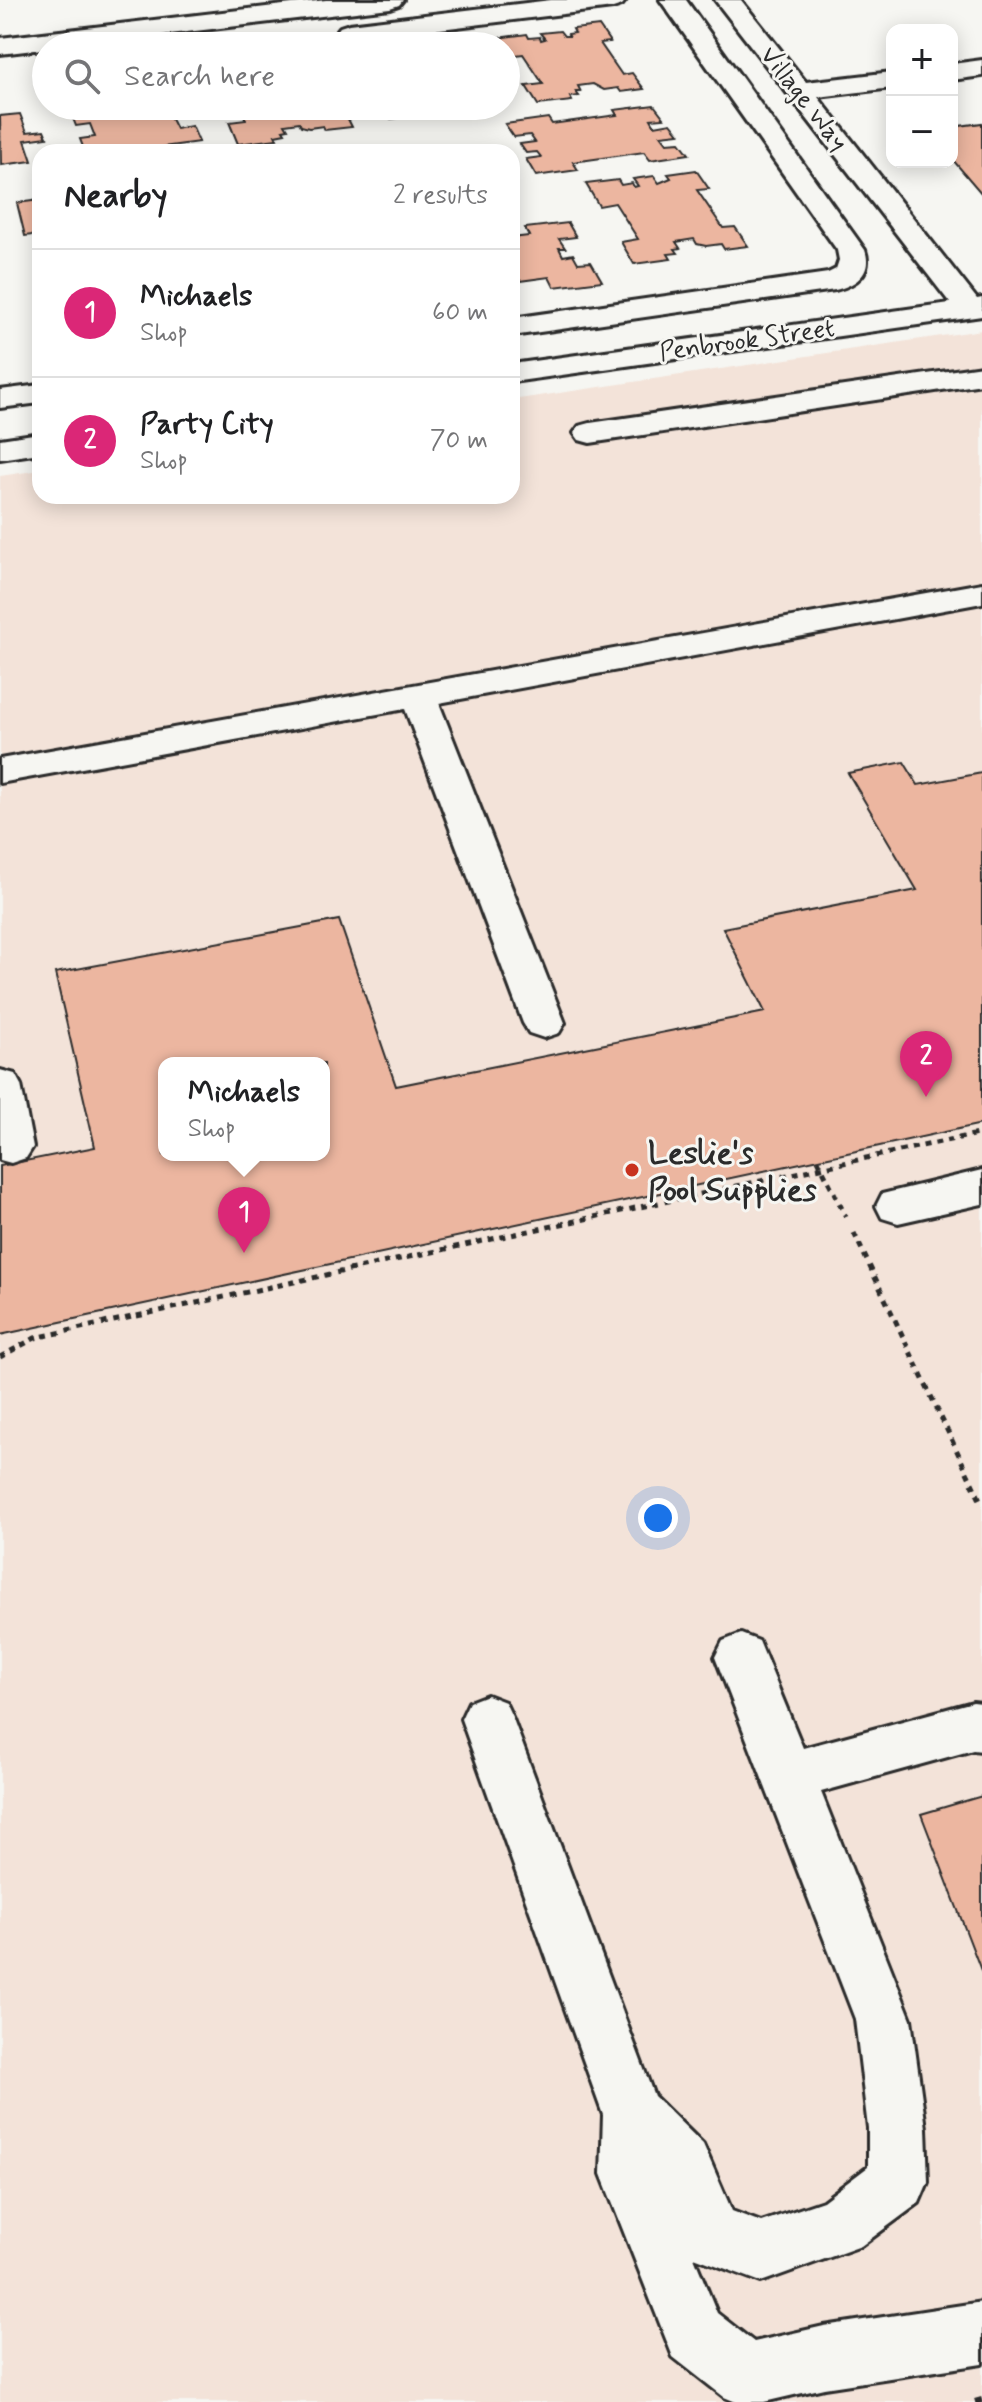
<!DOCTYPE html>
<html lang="en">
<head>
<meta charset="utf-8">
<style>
	:root { --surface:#fff; --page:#f6f6f6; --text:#202124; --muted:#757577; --line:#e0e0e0; --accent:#db2777 }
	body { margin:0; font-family:Mynerve,sans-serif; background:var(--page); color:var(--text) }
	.controls { position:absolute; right:24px; top:24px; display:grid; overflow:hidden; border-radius:16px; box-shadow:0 4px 20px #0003 }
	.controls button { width:72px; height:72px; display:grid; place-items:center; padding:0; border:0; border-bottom:2px solid var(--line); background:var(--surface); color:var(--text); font:40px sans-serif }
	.you { position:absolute; left:658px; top:1518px; width:28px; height:28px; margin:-20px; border:6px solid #fff; border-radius:50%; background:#1a73e8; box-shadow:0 0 0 12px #1a73e833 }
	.badge { display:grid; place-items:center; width:52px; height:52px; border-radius:50%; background:var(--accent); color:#fff; font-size:26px; font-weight:700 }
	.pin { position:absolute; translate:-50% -66px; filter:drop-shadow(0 2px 4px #0008) }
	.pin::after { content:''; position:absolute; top:42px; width:28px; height:24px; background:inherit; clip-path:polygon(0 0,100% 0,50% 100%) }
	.popup { position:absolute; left:158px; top:1057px; width:172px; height:104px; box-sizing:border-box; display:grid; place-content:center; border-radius:16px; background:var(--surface); filter:drop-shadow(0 2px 6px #0005); font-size:26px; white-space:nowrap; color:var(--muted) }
	.popup b { font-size:30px; color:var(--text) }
	.popup::after { content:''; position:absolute; left:50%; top:100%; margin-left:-16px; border:16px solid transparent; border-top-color:var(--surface) }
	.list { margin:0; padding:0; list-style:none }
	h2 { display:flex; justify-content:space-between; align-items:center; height:104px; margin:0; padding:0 32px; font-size:34px }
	h2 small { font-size:26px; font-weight:400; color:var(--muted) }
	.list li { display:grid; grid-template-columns:52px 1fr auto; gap:24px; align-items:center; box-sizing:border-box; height:128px; padding:0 32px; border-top:2px solid var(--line) }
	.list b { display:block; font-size:30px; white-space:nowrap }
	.list p { margin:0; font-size:26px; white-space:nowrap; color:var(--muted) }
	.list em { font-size:26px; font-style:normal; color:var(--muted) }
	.icon { flex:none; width:44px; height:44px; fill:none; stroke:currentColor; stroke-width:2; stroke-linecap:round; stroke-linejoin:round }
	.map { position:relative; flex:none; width:982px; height:2402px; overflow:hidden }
	.search { position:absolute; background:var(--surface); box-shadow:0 4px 20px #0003; left:32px; top:32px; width:488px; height:88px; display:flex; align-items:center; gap:20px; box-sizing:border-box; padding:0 28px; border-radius:44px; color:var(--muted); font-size:30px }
	.panel { position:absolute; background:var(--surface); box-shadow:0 4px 20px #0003; left:32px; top:144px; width:488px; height:360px; border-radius:24px }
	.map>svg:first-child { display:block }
</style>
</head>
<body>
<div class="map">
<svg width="982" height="2402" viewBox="0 0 982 2402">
	<rect width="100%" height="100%" fill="#f6f6f2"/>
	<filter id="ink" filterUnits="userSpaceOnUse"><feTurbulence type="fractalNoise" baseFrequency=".0125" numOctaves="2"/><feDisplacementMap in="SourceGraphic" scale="16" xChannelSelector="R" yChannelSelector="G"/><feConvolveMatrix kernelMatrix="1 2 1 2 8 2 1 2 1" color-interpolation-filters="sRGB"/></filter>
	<g filter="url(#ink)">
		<!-- built -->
		<path fill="#f3e3d9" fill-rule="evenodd" d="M982,330v2072h-982v-1926l40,-6v26h472v-96zM164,1063h160v92h-160z"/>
		<!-- building -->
		<g fill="#ecb6a0" stroke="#2b2b2b" stroke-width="2" fill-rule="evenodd">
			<path d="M599,26l11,16 -10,1 22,32 10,-2 12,16 -23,3 -3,-4 -14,2 -11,-6 -15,2 3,6h-5l3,4 -9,1 2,4 -34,4 -12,-19 17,-2 -20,-30 -15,2 -2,-10h-4l-5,-8 30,-4 2,4 11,-1 1,3 4,-1 -5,-6 20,-2 4,5h5l-1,-2 7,-1 -2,-4z"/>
			<path d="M654,105l10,13 -13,1 4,7 16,-3 8,10 -18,2 6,8 13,-1 9,12 -39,6 -6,-8 -71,10 5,8 -42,6 -10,-17 15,-2 -4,-5 -11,1 -6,-9 15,-2 -5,-7 -16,2 -9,-13 43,-6 4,6 65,-9 -3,-5z"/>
			<path d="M68,106h118l1,2 -20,3 9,18 16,-3 7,16 -72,10h-42l-5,-13 15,-2 -5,-13 -14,2z"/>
			<path d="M240,106h89l2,4 12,-1 9,18 -27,3 -2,-4 -14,2 -8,-2 -2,-4 -14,2 3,5 -5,1 2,3 -10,2 2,4 -39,5 -9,-22 17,-2z"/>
			<path d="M384,106h59l-19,3 4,5 -37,5z"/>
			<path d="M20,114l7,18 17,-2 3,7 -22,3 7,21 -31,4 -1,-49z"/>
			<path d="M982,123v71l-30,-35v-32z"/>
			<path d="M696,170l13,19 -12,1 26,38 12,-1 13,19 -24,3 -3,-5 -15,2 -9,-2 -3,-5 -18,3 4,6 -5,1 3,4 -10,1 3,5 -37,5 -13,-22 17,-3 -23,-36 -16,3 -13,-22 32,-4 3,5 11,-2 2,4 4,-1 -5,-7 21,-3 5,7 12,-5 -3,-4z"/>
			<path d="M40,200v34l-15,2 -8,-33z"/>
			<path d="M568,223l8,14 -17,2 6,9h-6l4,8 10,-2 5,9 13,-1 11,19 -48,6 -5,-10 -37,5v-44l17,-2 -4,-8z"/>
			<path d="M904,762l14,23 64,-12v351l-982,211v-169l95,-19 -40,-174 284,-53 57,166 369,-74 -42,-84 194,-38 -69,-117zM164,1063h160v92h-160z"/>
			<path d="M982,1796v177l-61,-159z"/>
		</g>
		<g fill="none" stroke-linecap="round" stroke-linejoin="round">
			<defs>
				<g id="minor">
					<path d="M326,0h77l-4,5 -9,3 -390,46v-16z"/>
					<path d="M551,0h75l-4,5 -9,3 -264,32 -9,-3 -4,-5 4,-5 9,-3z"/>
					<path d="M660,0h26l179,250c8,23 -9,35 -30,40l-323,46v-18l316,-45 8,-4 3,-9 -2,-10z"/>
					<path d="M715,0h26l65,82 86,-10v16l-74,9 159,202 5,-1v18l-470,66v-18l438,-61z"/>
					<path d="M982,60v16l-30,4v-16z"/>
					<path d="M982,366v18l-392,59 -11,-3 -5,-7 5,-7 11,-3z"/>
					<path d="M40,385v18l-40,5v-18z"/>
					<path d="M40,433v20l-40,6v-20z"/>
					<path d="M982,583v20l-543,100 126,320 -6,10 -15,5 -15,-5 -6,-10 -118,-314 -405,74v-24z"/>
					<path d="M0,1070l15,4 6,11 12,62 -7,11 -15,5 -11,-3z"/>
					<path d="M982,1170v34l-84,19 -16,-5 -6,-12 6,-12z"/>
					<path d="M741,1634l18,7 44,107 170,-46 9,1v48l-9,-1 -152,42 90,227 15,109 2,54 -9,21 -58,43 -100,36 -67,-25 23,56 37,29 70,-16 158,-24v62l-158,24 -60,14h-28l-12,-5 -51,-40 -72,-183 2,-59 -142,-396 8,-17 18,-7 18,7 8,17 141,377 49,48 29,67 29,11 62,-21 45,-34v-39l-13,-109 -140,-362 8,-16z"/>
				</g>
			</defs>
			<!-- minor casing -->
			<use href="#minor" stroke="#2b2b2b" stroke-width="6"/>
			<!-- path-far1 -->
			<g stroke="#2b2b2b" stroke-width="5" stroke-dasharray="6 6" stroke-linecap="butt">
				<path d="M818,1160l28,57"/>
				<path d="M854,1233l128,271"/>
				<path d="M0,1357l35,-19 947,-205"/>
			</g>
			<!-- path -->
			<path stroke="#2b2b2b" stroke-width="6" stroke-dasharray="8 8" stroke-linecap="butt" d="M975,2402l7,-2"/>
			<!-- minor -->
			<use href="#minor" fill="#f6f6f2" fill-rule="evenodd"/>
		</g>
	</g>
	<!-- markers -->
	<circle fill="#c8321e" stroke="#f6f6f2" stroke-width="3" cx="632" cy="1170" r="8"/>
	<g text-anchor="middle" stroke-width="6" stroke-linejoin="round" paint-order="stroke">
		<!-- far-street labels -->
		<g font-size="26" fill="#2b2b2b" stroke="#f6f6f2">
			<text transform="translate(805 98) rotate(52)" y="9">Village Way</text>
			<text transform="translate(747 339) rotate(-8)" y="9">Penbrook Street</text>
		</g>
		<!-- poi labels -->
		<g font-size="32" font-weight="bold" fill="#2b2b2b" stroke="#f6f6f2" text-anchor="start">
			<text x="648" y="1163">Leslie's<tspan x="648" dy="37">Pool Supplies</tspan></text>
		</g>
	</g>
</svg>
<div class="controls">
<button>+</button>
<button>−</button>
</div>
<div class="you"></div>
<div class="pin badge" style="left:244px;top:1253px">1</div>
<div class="popup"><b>Michaels</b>Shop</div>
<div class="pin badge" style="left:926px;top:1097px">2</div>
<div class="search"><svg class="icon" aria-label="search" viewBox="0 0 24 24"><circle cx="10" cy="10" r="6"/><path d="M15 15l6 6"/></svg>Search here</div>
<section class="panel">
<h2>Nearby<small>2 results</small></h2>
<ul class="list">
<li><span class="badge">1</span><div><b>Michaels</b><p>Shop</p></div><em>60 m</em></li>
<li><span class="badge">2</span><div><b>Party City</b><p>Shop</p></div><em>70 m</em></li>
</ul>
</section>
</div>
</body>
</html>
